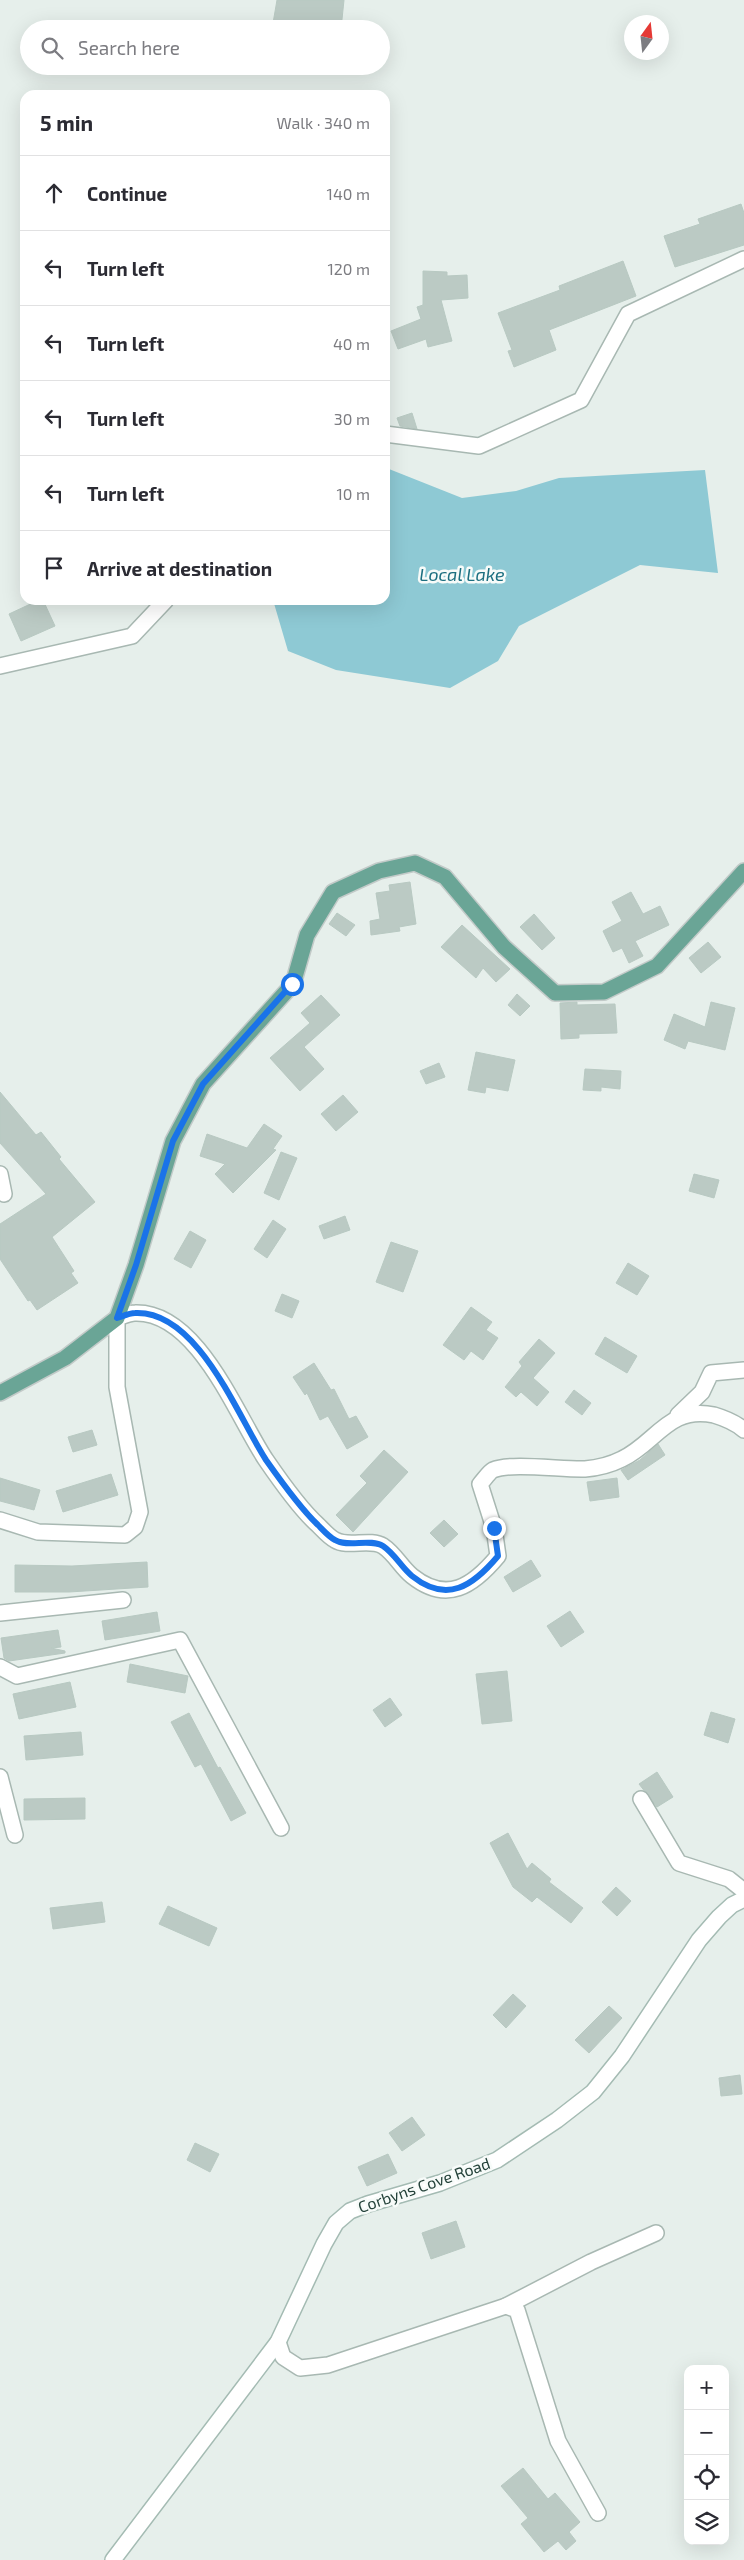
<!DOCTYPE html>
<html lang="en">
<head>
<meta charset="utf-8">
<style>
	:root { --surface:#fff; --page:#f2f2f3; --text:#2b2b33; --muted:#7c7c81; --line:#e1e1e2 }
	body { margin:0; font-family:"Exo 2",sans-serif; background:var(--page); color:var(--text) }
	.controls { position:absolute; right:15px; bottom:15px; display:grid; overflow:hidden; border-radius:10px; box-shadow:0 5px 20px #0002 }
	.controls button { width:45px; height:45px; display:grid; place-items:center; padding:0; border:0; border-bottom:1px solid var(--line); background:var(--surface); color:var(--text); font:25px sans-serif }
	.compass { position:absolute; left:624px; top:15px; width:45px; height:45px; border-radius:50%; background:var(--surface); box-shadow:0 5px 20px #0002; rotate:15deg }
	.stop { position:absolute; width:15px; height:15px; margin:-11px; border:4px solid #1a73e8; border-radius:50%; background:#fff }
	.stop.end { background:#1a73e8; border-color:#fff; box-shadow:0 1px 5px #0008 }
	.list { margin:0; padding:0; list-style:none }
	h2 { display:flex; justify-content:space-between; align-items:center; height:65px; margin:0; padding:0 20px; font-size:21px }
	h2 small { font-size:16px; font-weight:400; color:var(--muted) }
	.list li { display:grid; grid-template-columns:32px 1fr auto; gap:15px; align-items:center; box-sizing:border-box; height:75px; padding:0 20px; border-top:1px solid var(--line) }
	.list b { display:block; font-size:19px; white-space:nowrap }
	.list em { font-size:16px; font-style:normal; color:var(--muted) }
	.icon { flex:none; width:28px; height:28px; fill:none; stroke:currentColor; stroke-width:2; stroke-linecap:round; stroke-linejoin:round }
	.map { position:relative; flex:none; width:744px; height:2560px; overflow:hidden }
	.search { position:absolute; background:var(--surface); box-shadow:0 5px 20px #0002; left:20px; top:20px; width:370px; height:55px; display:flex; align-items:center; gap:12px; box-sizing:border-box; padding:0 18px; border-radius:28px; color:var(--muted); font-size:19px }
	.panel { position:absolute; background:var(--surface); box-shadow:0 5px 20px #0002; left:20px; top:90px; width:370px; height:515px; border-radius:15px }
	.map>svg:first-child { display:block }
</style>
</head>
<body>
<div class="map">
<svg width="744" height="2560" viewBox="0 0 744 2560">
	<rect width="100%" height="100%" fill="#e6efeb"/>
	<!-- water -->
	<path fill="#8ec9d4" d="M389,469l73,29 54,-7 43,-13 146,-8 13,103 -78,-8 -121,61 -21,35 -48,27 -114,-18 -48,-19 -15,-51h112v-130z"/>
	<!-- building -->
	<g fill="#bbcac4" stroke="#b8c9c2">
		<path d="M277,0h67l-3,29h-69z"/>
		<path d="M741,204l3,9v32l-69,22 -11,-31 36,-12 -2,-5z"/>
		<path d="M623,261l13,35 -87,34 7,20 -42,17 -6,-16 4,-1 -14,-37 62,-23 -1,-4z"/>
		<path d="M423,271l24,1v4l20,-1 1,23 -27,2 11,41 -24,6 -2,-8 -28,10 -7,-18 30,-12 -4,-12 6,-2z"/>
		<path d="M412,413l5,16 -17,-3 -3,-8z"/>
		<path d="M39,600h4l12,26 -34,15 -12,-27z"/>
		<path d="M410,882l6,42 -17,3 1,4 -29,4 -1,-14 10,-2 -4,-26 14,-2 -1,-6z"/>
		<path d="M631,892l12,22 17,-8 9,19 -34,16 8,15 -14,7 -7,-15 -9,4 -10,-21 19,-10 -10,-19z"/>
		<path d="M337,913l18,12 -9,11 -17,-12z"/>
		<path d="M534,914l21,24 -13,12 -22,-23z"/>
		<path d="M462,925l48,44 -14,13 -13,-14 -7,10 -35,-31z"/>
		<path d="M708,942l13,15 -20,16 -12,-15z"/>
		<path d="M517,994l13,12 -10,10 -12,-11z"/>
		<path d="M321,995l19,20 -36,32 20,22 -24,22 -30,-33 40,-35 -9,-10z"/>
		<path d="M577,1002v3l38,-1 2,29 -38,1v4l-18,1 -1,-36z"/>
		<path d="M711,1002l24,6 -10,42 -37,-9 -3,8 -21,-9 10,-26 31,13z"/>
		<path d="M476,1052l39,8 -7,31 -22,-4 -1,6 -17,-3z"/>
		<path d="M439,1063l6,14 -19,7 -6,-13z"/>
		<path d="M585,1069l36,2 -1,18 -19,-2v4l-18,-1z"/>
		<path d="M0,1092l36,43 5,-3 20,25 -2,2 36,43 -43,35 22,34 -3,2 7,10 -41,27 -7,-10 -2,1 -28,-42v-35l46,-30 -46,-51z"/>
		<path d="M343,1095l15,17 -22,19 -15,-17z"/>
		<path d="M264,1124l18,12 -9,13 3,1 -43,43 -18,-19 10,-10 -25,-8 7,-22 40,14z"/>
		<path d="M281,1152l16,6 -18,42 -15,-7z"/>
		<path d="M694,1174l25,6 -5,18 -25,-7z"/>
		<path d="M345,1216l5,14 -26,9 -5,-13z"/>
		<path d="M273,1220l13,9 -19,29 -13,-9z"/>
		<path d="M190,1231l16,9 -15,28 -17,-9z"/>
		<path d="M391,1242l27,9 -15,41 -27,-10z"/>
		<path d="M628,1263l21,13 -12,19 -21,-12z"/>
		<path d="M282,1294l17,7 -7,17 -17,-7z"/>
		<path d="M471,1307l21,15 -6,8 12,8 -15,22 -12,-9 -7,9 -21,-15z"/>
		<path d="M605,1337l32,19 -10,17 -32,-19z"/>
		<path d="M539,1339l16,14 -22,25 16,14 -12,14 -16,-14 -5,5 -11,-10 17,-21 -3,-4z"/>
		<path d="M314,1363l17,27 3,-1 15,30 7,-3 12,21 -21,12 -19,-33 -8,4 -13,-27 -2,2 -12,-18z"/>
		<path d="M574,1390l17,13 -9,12 -17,-13z"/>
		<path d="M92,1430l5,15 -24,7 -5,-15z"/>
		<path d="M658,1444l7,11 -37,25 -7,-10 19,-10z"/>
		<path d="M384,1450l24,22 -55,60 -17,-17 31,-32 -7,-7z"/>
		<path d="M111,1474l7,21 -55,17 -7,-21z"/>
		<path d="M0,1478l40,12 -6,20 -34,-9z"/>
		<path d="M617,1478l2,19 -29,4 -3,-19z"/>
		<path d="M444,1520l14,14 -14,13 -14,-14z"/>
		<path d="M531,1560l10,16 -28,16 -9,-15z"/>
		<path d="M147,1562l1,25 -79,5h-54v-27l57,1z"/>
		<path d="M570,1611l14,21 -23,15 -14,-21z"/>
		<path d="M157,1612l3,19 -55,9 -3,-19z"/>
		<path d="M58,1630l3,17 -10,1 14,3v2l-56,8 -5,-3 -3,-20z"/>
		<path d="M130,1664l58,12 -3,17 -58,-11z"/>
		<path d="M507,1671l5,50 -30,3 -6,-50z"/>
		<path d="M70,1682l6,25 -57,12 -6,-25z"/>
		<path d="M390,1698l12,17 -17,12 -12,-17z"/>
		<path d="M711,1712l24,7 -7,24 -24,-8z"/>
		<path d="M189,1713l29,55 2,-1 26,46 -15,8 -30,-57 -6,3 -24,-45z"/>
		<path d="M81,1732l2,23 -57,5 -2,-24z"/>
		<path d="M657,1772l16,25 -16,10 -18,-23z"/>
		<path d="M85,1798v21l-61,1v-21z"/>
		<path d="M508,1833l19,36 5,-6 19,16 -2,3 34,26 -12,15 -34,-26 -5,5 -19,-15 -23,-44z"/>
		<path d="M616,1887l15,14 -14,15 -15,-14z"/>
		<path d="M102,1902l3,20 -52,7 -3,-21z"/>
		<path d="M168,1906l49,22 -8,18 -50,-22z"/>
		<path d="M513,1994l13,12 -20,22 -13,-13z"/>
		<path d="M609,2006l13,12 -33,35 -14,-13z"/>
		<path d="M740,2075l2,19 -21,2 -2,-18z"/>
		<path d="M412,2117l13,18 -23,16 -13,-18z"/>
		<path d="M195,2143l24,11 -9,18 -23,-12z"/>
		<path d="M388,2154l9,19 -30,13 -9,-19z"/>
		<path d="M456,2221l9,26 -34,12 -9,-26z"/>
		<path d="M523,2468l25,31 7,-6 25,29 -11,10 7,9 -10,9 -8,-9 -14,11 -23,-28 7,-6 -27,-32z"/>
	</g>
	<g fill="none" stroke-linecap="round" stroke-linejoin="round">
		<defs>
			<g id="minor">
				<path d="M385,434l94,12 102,-46 47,-86 116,-55"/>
				<path d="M0,666l132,-30 34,-36"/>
				<path d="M0,1174l4,20"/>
				<path d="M678,1415l24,-23 9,-19 33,-3"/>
				<path d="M0,1520l38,12 87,3 10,-8 5,-15 -23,-125v-69c6,-2 13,-5 18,-5 63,-2 102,104 131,147 13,19 35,50 52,65 5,5 11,12 17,15 13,8 35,-2 48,6 12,8 18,21 29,30 35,28 61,10 86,-20l-4,-28 -14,-44c4,-4 9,-12 13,-14 18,-8 70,0 92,-1 13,-1 25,-4 37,-10 34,-16 47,-54 92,-44 10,3 22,8 30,15"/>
				<path d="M0,1613l123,-13"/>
				<path d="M0,1667l17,9 163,-36 101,188"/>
				<path d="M0,1777l15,58"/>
				<path d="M641,1799l38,64 50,16 15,12"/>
				<path d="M506,2306l85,-44 65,-29"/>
				<path d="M278,2342l5,15 17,11 28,-3 178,-59 11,4 41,131 40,72"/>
			</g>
			<path id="secondary" d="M113,2560l165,-218 46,-98 12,-21 14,-12 18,-7 72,-21 57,-23 60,-40 36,-28 29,-36 77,-116 20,-23 13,-12 12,-6"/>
			<path id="primary" d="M0,1393l65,-35 52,-40 19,-53 37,-124 30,-57 90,-100 14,-49 26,-43 46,-21 36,-8 30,14 59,70 51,46 49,-1 53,-26 87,-95"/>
		</defs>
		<!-- minor casing -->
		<use href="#minor" stroke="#a8b8b2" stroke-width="18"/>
		<!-- secondary casing -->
		<use href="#secondary" stroke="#a4bbb3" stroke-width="18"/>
		<!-- primary casing -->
		<use href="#primary" stroke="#c2cac8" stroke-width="18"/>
		<!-- minor -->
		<use href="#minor" stroke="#fff" stroke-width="15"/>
		<!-- secondary -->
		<use href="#secondary" stroke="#fff" stroke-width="15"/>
		<!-- primary -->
		<use href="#primary" stroke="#6aa596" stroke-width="15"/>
	</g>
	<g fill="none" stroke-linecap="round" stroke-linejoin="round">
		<!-- route -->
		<path stroke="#1a73e8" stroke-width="6" d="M292,984l-89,100 -30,57 -37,124 -19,53c6,-2 13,-5 18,-5 63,-3 103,104 131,147 12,17 37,51 52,65 5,5 11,12 17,15 13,8 35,-2 48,6 12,8 18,21 29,30 35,28 61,10 86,-20l-4,-28"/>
	</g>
	<g text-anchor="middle" stroke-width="5" stroke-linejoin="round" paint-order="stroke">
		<!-- street labels -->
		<g font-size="16" fill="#24423a" stroke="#f7fbf9">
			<text transform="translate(424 2185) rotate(-19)" y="6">Corbyns Cove Road</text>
		</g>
		<!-- water labels -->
		<g font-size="18" font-style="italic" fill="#1c6f80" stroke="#f7fbf9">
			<text x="462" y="581">Local Lake</text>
		</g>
	</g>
</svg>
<div class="controls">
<button>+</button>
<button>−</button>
<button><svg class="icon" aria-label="locate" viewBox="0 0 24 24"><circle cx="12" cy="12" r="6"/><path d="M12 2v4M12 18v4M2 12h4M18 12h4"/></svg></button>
<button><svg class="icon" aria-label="layers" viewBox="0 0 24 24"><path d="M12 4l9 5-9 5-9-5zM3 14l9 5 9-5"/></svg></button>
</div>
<svg class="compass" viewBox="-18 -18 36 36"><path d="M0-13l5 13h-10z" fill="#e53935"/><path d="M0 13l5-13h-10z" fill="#7c7c81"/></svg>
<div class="stop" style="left:292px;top:984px"></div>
<div class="stop end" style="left:494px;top:1528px"></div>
<div class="search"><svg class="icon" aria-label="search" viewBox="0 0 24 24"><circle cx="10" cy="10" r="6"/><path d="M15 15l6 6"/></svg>Search here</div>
<section class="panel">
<h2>5 min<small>Walk · 340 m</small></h2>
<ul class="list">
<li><svg class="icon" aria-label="ahead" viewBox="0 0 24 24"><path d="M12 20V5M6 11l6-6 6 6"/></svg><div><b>Continue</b></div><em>140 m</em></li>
<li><svg class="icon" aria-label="left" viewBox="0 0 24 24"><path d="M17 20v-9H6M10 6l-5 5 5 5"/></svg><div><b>Turn left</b></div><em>120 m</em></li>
<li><svg class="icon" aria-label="left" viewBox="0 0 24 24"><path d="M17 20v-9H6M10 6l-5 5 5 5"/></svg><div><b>Turn left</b></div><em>40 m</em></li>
<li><svg class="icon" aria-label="left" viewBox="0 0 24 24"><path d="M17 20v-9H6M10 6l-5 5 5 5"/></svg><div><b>Turn left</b></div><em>30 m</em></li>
<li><svg class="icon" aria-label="left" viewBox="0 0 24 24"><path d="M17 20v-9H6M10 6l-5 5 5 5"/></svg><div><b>Turn left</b></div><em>10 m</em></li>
<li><svg class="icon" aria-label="arrive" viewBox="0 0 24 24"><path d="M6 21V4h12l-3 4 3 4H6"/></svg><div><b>Arrive at destination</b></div></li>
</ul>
</section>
</div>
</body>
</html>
